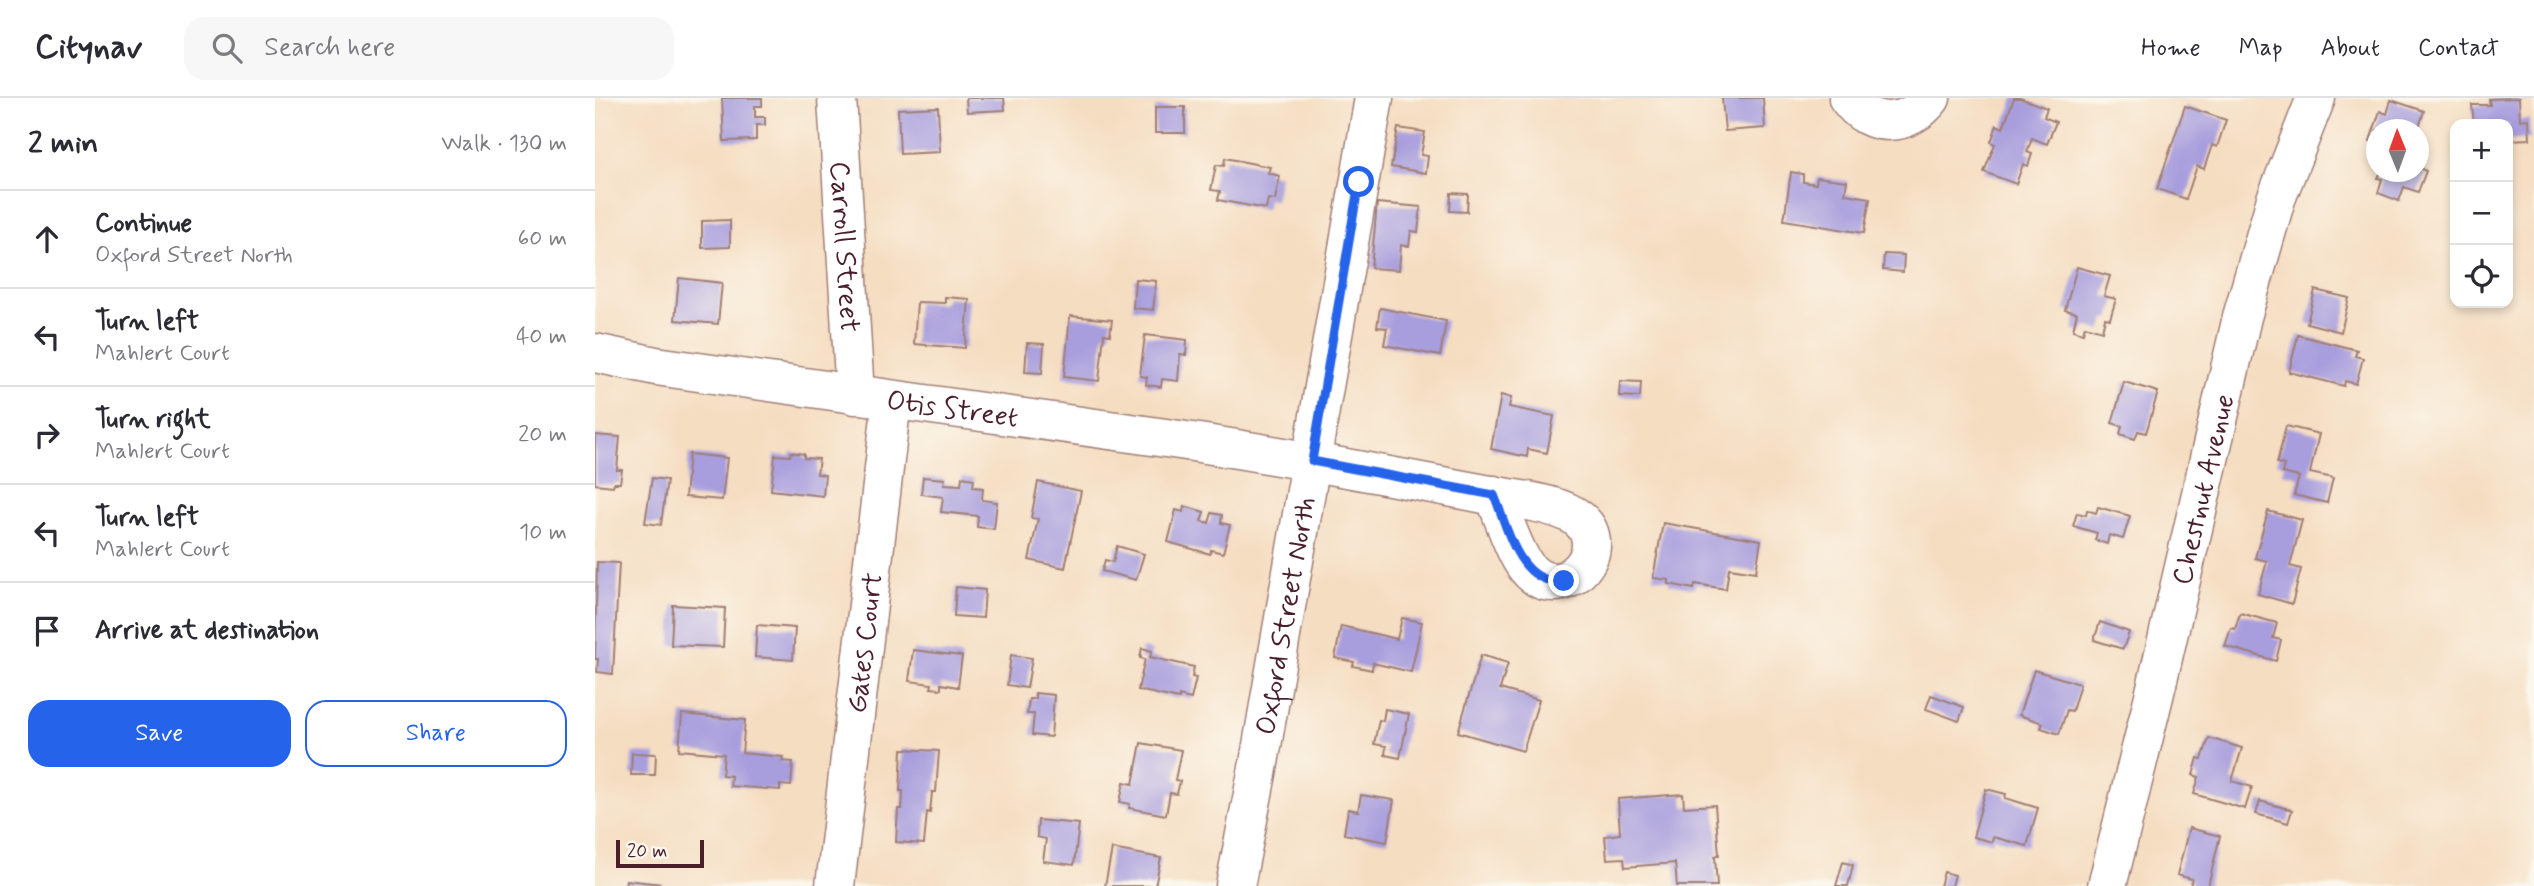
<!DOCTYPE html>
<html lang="en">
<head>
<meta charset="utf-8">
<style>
	:root { --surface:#fff; --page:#f7f7f7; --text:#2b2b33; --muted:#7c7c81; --line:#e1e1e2; --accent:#2563eb }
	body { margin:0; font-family:Mynerve,sans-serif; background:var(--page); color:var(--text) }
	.controls { position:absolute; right:21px; top:21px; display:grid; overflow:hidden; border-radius:14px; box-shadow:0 4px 10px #0003 }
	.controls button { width:63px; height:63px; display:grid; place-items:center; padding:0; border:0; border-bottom:2px solid var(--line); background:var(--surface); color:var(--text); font:35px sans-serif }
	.compass { position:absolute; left:1771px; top:21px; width:63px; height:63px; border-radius:50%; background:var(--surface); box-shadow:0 4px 10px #0003; rotate:359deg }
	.scale { position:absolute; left:21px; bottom:18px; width:88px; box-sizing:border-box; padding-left:7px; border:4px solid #4a1f2b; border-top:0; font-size:19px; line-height:24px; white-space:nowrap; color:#4a1f2b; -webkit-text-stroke:5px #fbf7ec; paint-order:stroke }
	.stop { position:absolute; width:21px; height:21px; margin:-16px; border:5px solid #2563eb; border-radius:50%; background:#fff }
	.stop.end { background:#2563eb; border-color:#fff; box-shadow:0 2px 7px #0008 }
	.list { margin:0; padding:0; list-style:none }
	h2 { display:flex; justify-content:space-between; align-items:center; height:91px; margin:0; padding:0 28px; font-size:30px }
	h2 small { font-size:23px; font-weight:400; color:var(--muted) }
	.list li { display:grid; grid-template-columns:46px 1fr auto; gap:21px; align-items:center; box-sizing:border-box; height:98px; padding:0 28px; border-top:2px solid var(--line) }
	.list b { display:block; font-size:26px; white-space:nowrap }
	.list p { margin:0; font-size:23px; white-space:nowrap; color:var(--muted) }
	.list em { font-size:23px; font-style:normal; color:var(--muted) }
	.actions { display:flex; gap:14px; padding:21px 28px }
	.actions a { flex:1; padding:16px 0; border:2px solid var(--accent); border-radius:21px; text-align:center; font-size:24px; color:var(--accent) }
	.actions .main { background:var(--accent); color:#fff }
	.icon { flex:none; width:38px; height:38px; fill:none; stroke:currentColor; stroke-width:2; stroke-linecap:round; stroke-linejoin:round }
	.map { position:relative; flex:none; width:1939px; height:788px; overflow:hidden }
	header { display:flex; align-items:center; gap:42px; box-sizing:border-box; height:98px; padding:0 35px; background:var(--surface); border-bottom:2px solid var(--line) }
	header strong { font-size:33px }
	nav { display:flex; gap:38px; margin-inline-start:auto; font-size:24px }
	.search { width:490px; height:63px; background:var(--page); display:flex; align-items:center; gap:18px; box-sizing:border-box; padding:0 24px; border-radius:21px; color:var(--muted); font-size:26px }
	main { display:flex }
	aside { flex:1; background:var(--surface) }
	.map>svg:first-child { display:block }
</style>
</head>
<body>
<header>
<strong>Citynav</strong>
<div class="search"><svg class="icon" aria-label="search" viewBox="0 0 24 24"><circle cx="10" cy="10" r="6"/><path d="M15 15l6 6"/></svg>Search here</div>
<nav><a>Home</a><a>Map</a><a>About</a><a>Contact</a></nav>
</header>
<main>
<aside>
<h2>2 min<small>Walk · 130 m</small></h2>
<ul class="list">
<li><svg class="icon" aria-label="ahead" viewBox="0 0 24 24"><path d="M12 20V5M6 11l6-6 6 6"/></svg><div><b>Continue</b><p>Oxford Street North</p></div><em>60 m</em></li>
<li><svg class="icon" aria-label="left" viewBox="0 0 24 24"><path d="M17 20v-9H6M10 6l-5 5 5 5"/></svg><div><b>Turn left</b><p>Mahlert Court</p></div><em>40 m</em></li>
<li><svg class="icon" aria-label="right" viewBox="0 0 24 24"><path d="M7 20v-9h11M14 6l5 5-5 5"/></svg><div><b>Turn right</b><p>Mahlert Court</p></div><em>20 m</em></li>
<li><svg class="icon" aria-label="left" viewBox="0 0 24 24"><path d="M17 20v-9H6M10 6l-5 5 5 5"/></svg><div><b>Turn left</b><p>Mahlert Court</p></div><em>10 m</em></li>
<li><svg class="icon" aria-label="arrive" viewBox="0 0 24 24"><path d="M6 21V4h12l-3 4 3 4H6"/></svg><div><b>Arrive at destination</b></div></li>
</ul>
<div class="actions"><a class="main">Save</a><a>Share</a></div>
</aside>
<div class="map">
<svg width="1939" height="788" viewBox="0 0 1939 788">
	<rect width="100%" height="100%" fill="#fbf7ec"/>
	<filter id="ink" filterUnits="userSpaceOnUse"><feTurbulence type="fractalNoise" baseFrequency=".0143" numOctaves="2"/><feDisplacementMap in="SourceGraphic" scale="14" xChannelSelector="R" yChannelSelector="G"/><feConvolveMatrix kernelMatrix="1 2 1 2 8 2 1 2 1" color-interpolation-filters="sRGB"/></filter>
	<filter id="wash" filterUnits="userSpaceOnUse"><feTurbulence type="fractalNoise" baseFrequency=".00686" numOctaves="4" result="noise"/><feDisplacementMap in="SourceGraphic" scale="28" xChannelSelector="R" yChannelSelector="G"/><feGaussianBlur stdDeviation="1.57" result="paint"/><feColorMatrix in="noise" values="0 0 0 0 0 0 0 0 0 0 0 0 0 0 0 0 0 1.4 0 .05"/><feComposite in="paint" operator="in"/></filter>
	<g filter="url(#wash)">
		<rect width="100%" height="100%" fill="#f5ddc1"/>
		<g id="blocks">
			<!-- building -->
			<g fill="#a89edd">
				<path d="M127,0h40v8h-7v11h10v8h-9v15l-32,1z"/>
				<path d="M371,0h38l1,12 -38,2z"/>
				<path d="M1127,0h41l2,30 -40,3z"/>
				<path d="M1419,0h6l27,10 -3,9 12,5 -9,22 -15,-6 -5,14 5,2 -4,12 -5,-2 -7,20 -32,-12 11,-28 -4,-2 6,-17 6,3z"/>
				<path d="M1924,0l1,22 9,-1 1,20 -22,1v-16h-34l-2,-19h18l-1,-6z"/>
				<path d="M1796,2l33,11 -6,19h-41v12l-7,-1 10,-30 7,3z"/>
				<path d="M1590,8l41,14 -9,27 -5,-2 -8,24 -7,-3 -11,33 -29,-10z"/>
				<path d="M343,9l2,45 -40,2 -2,-45z"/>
				<rect x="560" y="9" width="30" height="26"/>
				<path d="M803,30l27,4 -4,23 7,1 -2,17 -35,-6z"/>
				<path d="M630,60l45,9 -2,6 12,3 -5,24 -7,-1 -2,10 -48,-9 2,-9 -9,-1 5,-25 8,1z"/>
				<path d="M1824,70l7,3 -8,21 -14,-5 -5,14 -21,-8 4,-14 -4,-1 3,-6h38z"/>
				<path d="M1196,74l12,2v8l13,2 1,-7 30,4 -2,13 25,4 -6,35 -80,-13z"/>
				<path d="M856,95l17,1 -1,18 -17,-1z"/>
				<path d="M782,105l44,4 -3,25 -7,-1 -2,15 -8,-1 -2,25 -28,-2z"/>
				<path d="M135,122v27l-28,1v-27z"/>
				<path d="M1289,156l20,1 -1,17 -20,-2z"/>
				<path d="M1482,169l33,9 -6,20 12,3 -6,20 -5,-1 -3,13 -17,-5 -2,7 -10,-3 4,-17 -12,-3z"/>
				<path d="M84,180l43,5 -4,41 -43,-4z"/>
				<path d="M540,181l21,2 -3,29 -20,-2z"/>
				<path d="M1720,192l34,8 -8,34 -34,-9z"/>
				<path d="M350,199l24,2 -4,49 -51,-4 3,-42 28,1z"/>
				<path d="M785,210l66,13 -6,35 -56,-11 3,-17 -10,-1z"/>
				<path d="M475,218l42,4 -2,15 -6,-1 -5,47 -35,-4z"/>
				<path d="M550,237l42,5 -1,15 -6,-1 -2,27 -16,-2 -1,8 -15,-2 1,-8 -7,-1z"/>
				<path d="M1703,237l59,15 -2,6 8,2 -7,26 -11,-3 -1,5 -55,-14z"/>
				<path d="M432,245l17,1 -2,29 -17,-1z"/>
				<path d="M1025,283l21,1 -1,15 -21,-1z"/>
				<path d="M1529,284l34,10 -12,41 -8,-2 -3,8 -15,-5 2,-8 -10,-3z"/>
				<path d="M906,297l10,3 -2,9 45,9 -7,37 -19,-4 -1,8 -36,-8z"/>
				<path d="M1691,328l33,8 -9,39 23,5 -6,25 -33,-8 5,-18 -17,-4 2,-8 -7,-2z"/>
				<path d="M0,337l25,2 -3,33h5l-2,13h-6l-1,3 -18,-2z"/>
				<path d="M196,354l13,2v4l15,1 -2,15 8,1 -2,21 -52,-6 4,-35 15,1z"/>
				<path d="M94,356l38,4 -5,42 -37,-3z"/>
				<path d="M328,379l22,2 -1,5 17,1 1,-8 12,2 -1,8 10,1 -1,12 15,2 -3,27 -17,-2 1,-11 -37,-4 2,-15 -22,-3z"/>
				<path d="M57,380l15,2 -6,45 -16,-2z"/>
				<path d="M443,384l43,9 -16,77 -36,-8 9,-41 -7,-1z"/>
				<path d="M589,408l20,6 -3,9 8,2 3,-10 10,2 -1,8 9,2 -7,28 -12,-3 -1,4 -42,-12 8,-32 7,2z"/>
				<path d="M1503,409l32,9 -7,23 -14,-4 -2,9 -12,-4 2,-7 -24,-7 4,-13 9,2 1,-5 9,3z"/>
				<path d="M1673,413l34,9 -12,46 11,3 -9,35 -34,-10 9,-33 -12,-3z"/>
				<path d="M1068,425l98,17 -5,32 -27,-4 -3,21 -31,-5 -1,5 -25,-5v-4l-16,-2z"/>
				<path d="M522,448l27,8 -8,26 -34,-9 3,-11 8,2z"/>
				<path d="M2,464l22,1 -6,111 -16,-2 1,-13h-3z"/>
				<path d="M361,489l29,3 -2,28 -29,-2z"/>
				<path d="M78,507l52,3 -2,39 -52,-2z"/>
				<path d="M1645,515l37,10 -4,15 8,2 -5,21 -51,-15 6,-18 4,1z"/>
				<path d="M807,520l20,4 -11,50 -38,-9 -1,7 -19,-4 1,-4 -19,-4 6,-32 56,13z"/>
				<path d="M1505,524l29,10 -6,17 -29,-9z"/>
				<path d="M162,527l38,3 -2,32 -38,-3z"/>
				<path d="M547,550l10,3 -2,6 44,10 -2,10 4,1 -5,21 -12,-3v3l-41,-9 7,-31 -5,-1z"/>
				<path d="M318,552l49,6 -4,31 -17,-3v5l-10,-1 1,-4 -23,-3z"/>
				<path d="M416,557l21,3 -5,30 -20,-3z"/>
				<path d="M886,557l27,8 -8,26 39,11 -16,51 -65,-19z"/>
				<path d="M1439,572l46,14 -8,27 -5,-1 -8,24 -18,-6 2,-5 -24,-8z"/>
				<path d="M440,595l19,2 -3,42 -19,-2 2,-21h-7l2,-15h6z"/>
				<path d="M1336,597l33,12 -5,14 -33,-12z"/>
				<path d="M790,611l24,5 -9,44 -15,-3 1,-9 -12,-2 5,-24 4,1z"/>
				<path d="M87,616l63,6 -3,33 41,4 -1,4 11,1 -2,24 -11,-1v5l-50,-4 1,-10 -9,-1 2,-21 -45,-4z"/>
				<path d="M1614,640l33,10 -10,33 20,6 -7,22 -51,-15 5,-17 -6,-2 5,-17 4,1z"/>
				<path d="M546,645l40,7 -6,30 5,1 -3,13 -7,-1 -4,22 -37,-7 1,-4 -10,-2 4,-20 9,2z"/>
				<path d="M307,651l37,2 -3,41h-4l-2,21 -3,-1 -3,32 -28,-2 2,-33h4l1,-18h-3z"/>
				<path d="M37,655l24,1 -1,21h-24z"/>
				<path d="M1391,691l20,5 -1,4 33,10 -11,38 -34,-9 -1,5 -19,-5z"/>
				<path d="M1088,696l1,13 31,-2 4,50 -4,1 2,30h-40l-2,-23 -50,4 -1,-9 -17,1 -2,-23 15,-2 -2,-35z"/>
				<path d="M766,697l33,5 -7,42 -43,-8 4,-25 10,2z"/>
				<path d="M1665,703l32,9 -4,13 -32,-9z"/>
				<path d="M443,722l41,4 -5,41 -31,-4 3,-22 -9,-2z"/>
				<path d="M1594,730l31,8 -12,50h-18l2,-7 -15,-4z"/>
				<path d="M517,751l49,9 -6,28h-50z"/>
				<path d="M1248,764l10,3 -5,21h-12z"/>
				<path d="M1349,774l11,3 -3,11h-12z"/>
				<path d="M31,782l35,4v2h-36z"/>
			</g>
		</g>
	</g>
	<g filter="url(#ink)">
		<use href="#blocks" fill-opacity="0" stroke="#a07e76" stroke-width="2"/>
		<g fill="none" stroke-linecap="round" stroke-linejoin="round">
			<defs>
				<g id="minor">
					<path id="s1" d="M242,0l18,297"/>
					<path d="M1253,0c22,32 61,29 83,0"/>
					<path id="s2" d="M0,255l61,13c168,25 336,46 503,71 111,16 221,37 331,58 24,4 62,8 83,20 48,29 -11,96 -46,53 -13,-15 -24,-53 -33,-73"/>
					<path id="s3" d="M240,788l57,-486"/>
					<path id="s4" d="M640,788l24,-123 115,-665"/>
					<path id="s5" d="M1512,788l49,-198 86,-371 34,-118 40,-101"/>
				</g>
			</defs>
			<!-- minor casing -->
			<use href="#minor" stroke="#a07e76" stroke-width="41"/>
			<!-- minor -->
			<use href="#minor" stroke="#fff" stroke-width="38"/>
		</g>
	</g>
	<g fill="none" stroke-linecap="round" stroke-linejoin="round" filter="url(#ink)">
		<!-- route -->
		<path stroke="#2563eb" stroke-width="9" d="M764,84l-47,279 182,34c14,33 25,92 70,86"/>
	</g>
	<g text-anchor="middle" stroke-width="6" stroke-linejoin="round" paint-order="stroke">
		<!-- street labels -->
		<g font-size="28" fill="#4a1f2b" stroke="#fbf7ec">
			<text dy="10" stroke="none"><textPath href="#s1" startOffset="149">Carroll Street</textPath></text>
			<text dy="10" stroke="none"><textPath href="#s2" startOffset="362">Otis Street</textPath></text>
			<text dy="10" stroke="none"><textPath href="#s5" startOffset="408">Chestnut Avenue</textPath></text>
			<text dy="10" stroke="none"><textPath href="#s4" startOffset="275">Oxford Street North</textPath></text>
			<text dy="10" stroke="none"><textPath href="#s3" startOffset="245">Gates Court</textPath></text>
		</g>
	</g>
</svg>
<div class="controls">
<button>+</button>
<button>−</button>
<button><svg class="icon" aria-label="locate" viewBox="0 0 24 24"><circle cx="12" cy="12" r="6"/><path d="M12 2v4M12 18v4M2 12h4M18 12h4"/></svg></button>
</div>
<svg class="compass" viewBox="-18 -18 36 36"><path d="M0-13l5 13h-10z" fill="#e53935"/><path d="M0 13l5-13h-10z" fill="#7c7c81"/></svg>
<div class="scale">20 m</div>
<div class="stop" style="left:764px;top:84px"></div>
<div class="stop end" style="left:969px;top:483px"></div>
</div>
</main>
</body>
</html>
